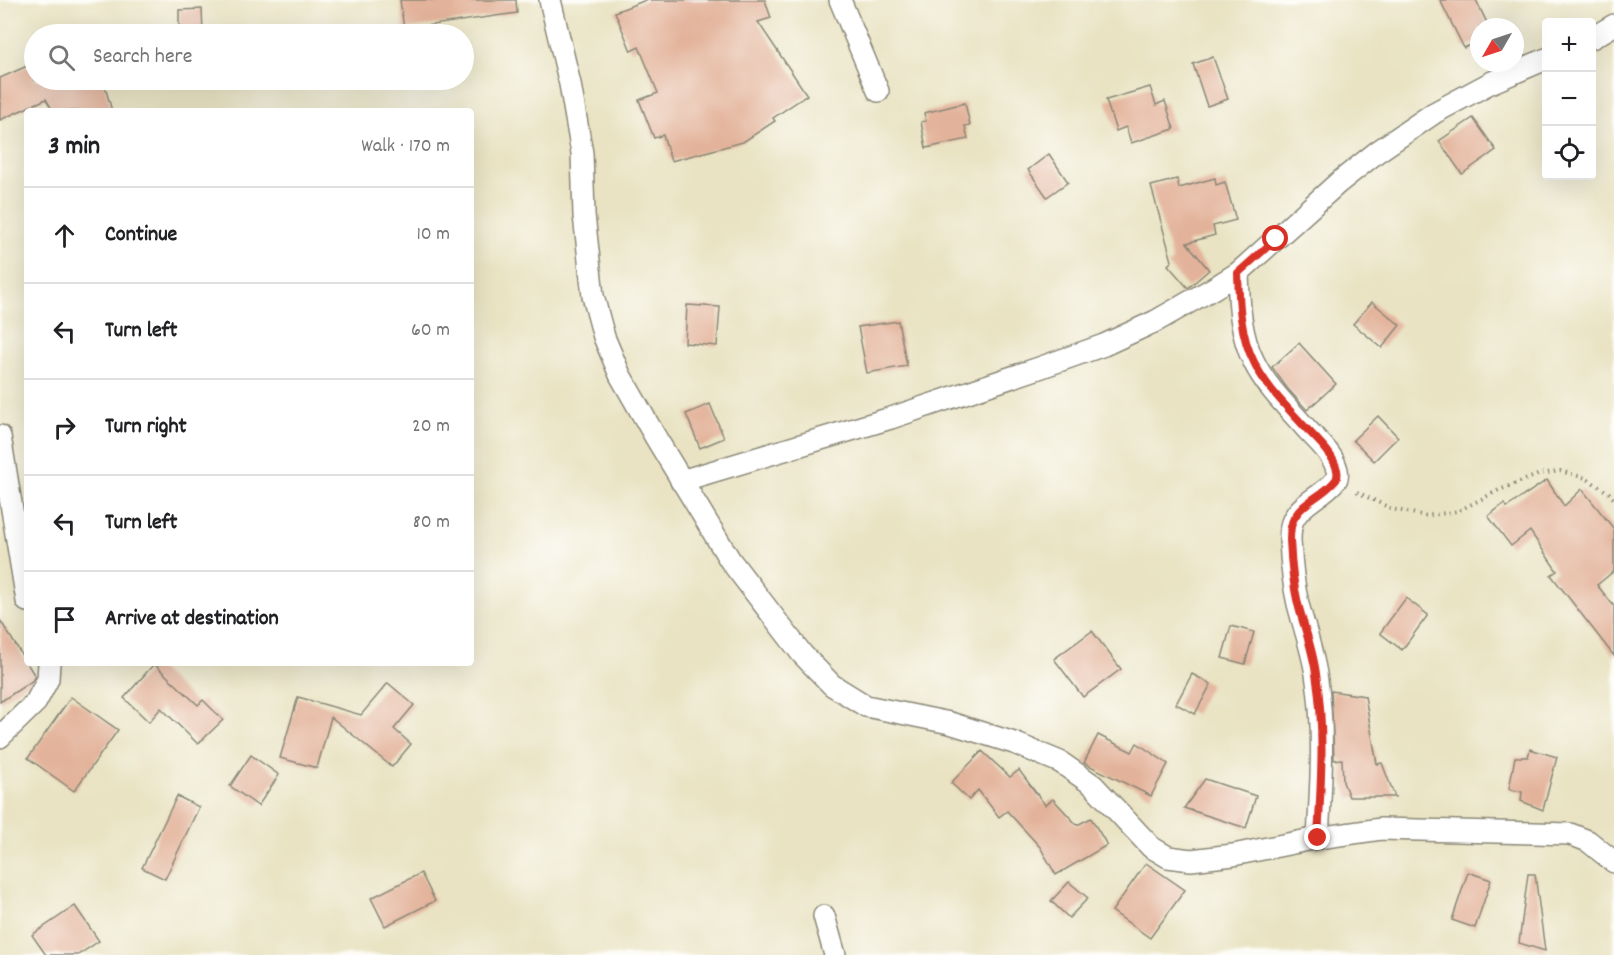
<!DOCTYPE html>
<html lang="en">
<head>
<meta charset="utf-8">
<style>
	:root { --surface:#fff; --page:#f6f6f6; --text:#202124; --muted:#757577; --line:#e0e0e0 }
	body { margin:0; font-family:Dekko,sans-serif; background:var(--page); color:var(--text) }
	.controls { position:absolute; right:18px; top:18px; display:grid; overflow:hidden; border-radius:6px; box-shadow:0 6px 24px #0002 }
	.controls button { width:54px; height:54px; display:grid; place-items:center; padding:0; border:0; border-bottom:2px solid var(--line); background:var(--surface); color:var(--text); font:30px sans-serif }
	.compass { position:absolute; left:1470px; top:18px; width:54px; height:54px; border-radius:50%; background:var(--surface); box-shadow:0 6px 24px #0002; rotate:231deg }
	.stop { position:absolute; width:18px; height:18px; margin:-14px; border:4px solid #d93025; border-radius:50%; background:#fff }
	.stop.end { background:#d93025; border-color:#fff; box-shadow:0 2px 6px #0008 }
	.list { margin:0; padding:0; list-style:none }
	h2 { display:flex; justify-content:space-between; align-items:center; height:78px; margin:0; padding:0 24px; font-size:26px }
	h2 small { font-size:20px; font-weight:400; color:var(--muted) }
	.list li { display:grid; grid-template-columns:39px 1fr auto; gap:18px; align-items:center; box-sizing:border-box; height:96px; padding:0 24px; border-top:2px solid var(--line) }
	.list b { display:block; font-size:22px; white-space:nowrap }
	.list em { font-size:20px; font-style:normal; color:var(--muted) }
	.icon { flex:none; width:33px; height:33px; fill:none; stroke:currentColor; stroke-width:2; stroke-linecap:round; stroke-linejoin:round }
	.map { position:relative; flex:none; width:1614px; height:955px; overflow:hidden }
	.search { position:absolute; background:var(--surface); box-shadow:0 6px 24px #0002; left:24px; top:24px; width:450px; height:66px; display:flex; align-items:center; gap:15px; box-sizing:border-box; padding:0 21px; border-radius:33px; color:var(--muted); font-size:22px }
	.panel { position:absolute; background:var(--surface); box-shadow:0 6px 24px #0002; left:24px; top:108px; width:450px; height:558px; border-radius:6px }
	.map>svg:first-child { display:block }
</style>
</head>
<body>
<div class="map">
<svg width="1614" height="955" viewBox="0 0 1614 955">
	<rect width="100%" height="100%" fill="#fdfcf7"/>
	<filter id="ink" filterUnits="userSpaceOnUse"><feTurbulence type="fractalNoise" baseFrequency=".0167" numOctaves="2"/><feDisplacementMap in="SourceGraphic" scale="12" xChannelSelector="R" yChannelSelector="G"/><feConvolveMatrix kernelMatrix="1 2 1 2 8 2 1 2 1" color-interpolation-filters="sRGB"/></filter>
	<filter id="wash" filterUnits="userSpaceOnUse"><feTurbulence type="fractalNoise" baseFrequency=".008" numOctaves="4" result="noise"/><feDisplacementMap in="SourceGraphic" scale="24" xChannelSelector="R" yChannelSelector="G"/><feGaussianBlur stdDeviation="1.35" result="paint"/><feColorMatrix in="noise" values="0 0 0 0 0 0 0 0 0 0 0 0 0 0 0 0 0 1.4 0 .05"/><feComposite in="paint" operator="in"/></filter>
	<g filter="url(#wash)">
		<rect width="100%" height="100%" fill="#e9e3c3"/>
		<g id="blocks">
			<!-- building -->
			<g fill="#e3b29a">
				<path d="M400,0h116l1,13 -113,16z"/>
				<path d="M646,0h119l6,18 -13,4 49,73 -34,23 2,3 -32,21 -72,19 -8,-26 -9,3 -15,-38 19,-7 -19,-46 -8,4 -16,-39z"/>
				<path d="M1440,0h36l13,27h-10v14l-15,7z"/>
				<path d="M202,9l1,25h-24v-24z"/>
				<path d="M1213,57l15,42 -21,7 -14,-42z"/>
				<path d="M34,63v17h69l9,31h-59l-7,-12 -46,21v-42z"/>
				<path d="M1150,87l6,18 9,-4 9,28 -43,14 -5,-16 -10,4 -10,-31z"/>
				<path d="M965,103l5,22 -5,1 3,13 -42,9 -5,-26 5,-1 -2,-8z"/>
				<path d="M1473,118l23,32 -34,24 -23,-33z"/>
				<path d="M1049,154l19,28 -21,15 -19,-27z"/>
				<path d="M1215,178l1,7 9,-3 11,38 -23,6 2,9 -28,8 22,27 -21,18 -20,-23 4,-4 -21,-75 26,-7 2,9z"/>
				<path d="M1372,302l28,23 -18,23 -29,-24z"/>
				<path d="M687,305l33,2 -3,39 -32,-3z"/>
				<path d="M898,321l9,45 -40,7 -9,-46z"/>
				<path d="M1299,343l37,41 -29,26 -20,-22 -15,-21z"/>
				<path d="M710,404l14,34 -24,10 -14,-34z"/>
				<path d="M1378,416l20,21 -24,24 -21,-21z"/>
				<path d="M1547,480l17,26 18,-17 32,40v42l-17,14 17,21v50l-63,-81 6,-4 -27,-40 -19,15 -23,-30 16,-12 3,3z"/>
				<path d="M1406,598l22,17 -26,35 -22,-17z"/>
				<path d="M0,620l35,56 -3,5 -32,21z"/>
				<path d="M1231,626l23,6 -9,32 -23,-6z"/>
				<path d="M1092,631l29,38 -38,28 -29,-38z"/>
				<path d="M154,664l44,41 5,-5 20,20 -25,24 -37,-36 -12,14 -25,-24z"/>
				<path d="M1192,674l19,10 -16,30 -19,-10z"/>
				<path d="M388,683l26,22 -20,24 17,15 -19,23 -61,-50 -14,51 -37,-10 18,-61 63,18z"/>
				<path d="M1331,691l34,5 12,68 5,-1 13,34h-46l-6,-15 -1,-23 -8,1z"/>
				<path d="M71,697l47,33 -44,61 -46,-33z"/>
				<path d="M1098,735l34,17 5,-9 31,21 -17,32 -67,-33z"/>
				<path d="M1530,749l27,8 -14,53 -22,-9 1,-9 -13,-3 6,-32h13z"/>
				<path d="M982,751l28,26 9,-7 26,35 8,-6 24,26 14,-7 16,27 -51,30 -16,-28 -33,-36 -8,6 -21,-27 -9,10 -18,-17z"/>
				<path d="M251,755l28,20 -21,31 -28,-20z"/>
				<path d="M1205,779l51,17 -10,32 -62,-20z"/>
				<path d="M177,796l22,11 -34,72 -23,-11z"/>
				<path d="M1146,863l39,27 -35,48 -38,-27z"/>
				<path d="M1468,872l23,8 -16,48 -23,-8z"/>
				<path d="M421,873l14,28 -50,25 -14,-28z"/>
				<path d="M1528,874h7l10,77 -26,-8z"/>
				<path d="M1069,882l19,16 -19,20 -18,-17z"/>
				<path d="M75,906l24,35 -21,14h-32l-14,-20z"/>
			</g>
		</g>
	</g>
	<g filter="url(#ink)">
		<use href="#blocks" fill-opacity="0" stroke="#8a8777" stroke-width="1.5"/>
		<g fill="none" stroke-linecap="round" stroke-linejoin="round">
			<defs>
				<g id="minor">
					<path d="M550,0l20,84 12,69 2,62 9,81 11,41 16,38 36,63 74,122 72,94 30,31 34,21 84,17 64,20 46,19 33,23 58,62 17,10 23,3 42,-5 85,-17 63,-9 189,5 18,7 26,21"/>
					<path d="M840,0l38,91"/>
					<path d="M1592,38l22,-13"/>
					<path d="M1238,273c1,30 2,62 16,89 11,23 34,46 50,64 11,13 29,27 33,44 1,5 1,9 -3,12 -12,14 -31,20 -40,36 -4,7 -4,15 -4,22 1,21 3,43 8,64 6,23 14,46 18,70 9,54 5,109 2,164"/>
					<path d="M0,436l27,165"/>
					<path d="M681,481l210,-63 148,-50 65,-23 52,-24 58,-33 24,-15 100,-90 39,-31 57,-39 56,-30 56,-24"/>
					<path d="M0,737l36,-35 12,-23 1,-16"/>
					<path d="M824,916l11,39"/>
				</g>
			</defs>
			<!-- minor casing -->
			<use href="#minor" stroke="#8a8777" stroke-width="24"/>
			<!-- path -->
			<path stroke="#8a8777" stroke-width="4" stroke-dasharray="1.5 4.5" stroke-linecap="butt" d="M1357,492l35,17 34,7 32,-5 41,-21 41,-16 20,-3 26,7 23,15 5,6"/>
			<!-- minor -->
			<use href="#minor" stroke="#fff" stroke-width="21"/>
		</g>
	</g>
	<g fill="none" stroke-linecap="round" stroke-linejoin="round" filter="url(#ink)">
		<!-- route -->
		<path stroke="#d93025" stroke-width="8" d="M1276,239l-38,34c1,30 2,62 16,89 11,24 33,45 50,64 12,13 29,27 33,44 1,5 1,9 -3,12 -12,14 -31,20 -40,36 -4,7 -4,15 -4,22 1,22 3,43 8,64 6,23 15,46 18,70 9,54 5,109 2,164"/>
	</g>
</svg>
<div class="controls">
<button>+</button>
<button>−</button>
<button><svg class="icon" aria-label="locate" viewBox="0 0 24 24"><circle cx="12" cy="12" r="6"/><path d="M12 2v4M12 18v4M2 12h4M18 12h4"/></svg></button>
</div>
<svg class="compass" viewBox="-18 -18 36 36"><path d="M0-13l5 13h-10z" fill="#e53935"/><path d="M0 13l5-13h-10z" fill="#757577"/></svg>
<div class="stop" style="left:1276px;top:239px"></div>
<div class="stop end" style="left:1318px;top:838px"></div>
<div class="search"><svg class="icon" aria-label="search" viewBox="0 0 24 24"><circle cx="10" cy="10" r="6"/><path d="M15 15l6 6"/></svg>Search here</div>
<section class="panel">
<h2>3 min<small>Walk · 170 m</small></h2>
<ul class="list">
<li><svg class="icon" aria-label="ahead" viewBox="0 0 24 24"><path d="M12 20V5M6 11l6-6 6 6"/></svg><div><b>Continue</b></div><em>10 m</em></li>
<li><svg class="icon" aria-label="left" viewBox="0 0 24 24"><path d="M17 20v-9H6M10 6l-5 5 5 5"/></svg><div><b>Turn left</b></div><em>60 m</em></li>
<li><svg class="icon" aria-label="right" viewBox="0 0 24 24"><path d="M7 20v-9h11M14 6l5 5-5 5"/></svg><div><b>Turn right</b></div><em>20 m</em></li>
<li><svg class="icon" aria-label="left" viewBox="0 0 24 24"><path d="M17 20v-9H6M10 6l-5 5 5 5"/></svg><div><b>Turn left</b></div><em>80 m</em></li>
<li><svg class="icon" aria-label="arrive" viewBox="0 0 24 24"><path d="M6 21V4h12l-3 4 3 4H6"/></svg><div><b>Arrive at destination</b></div></li>
</ul>
</section>
</div>
</body>
</html>
